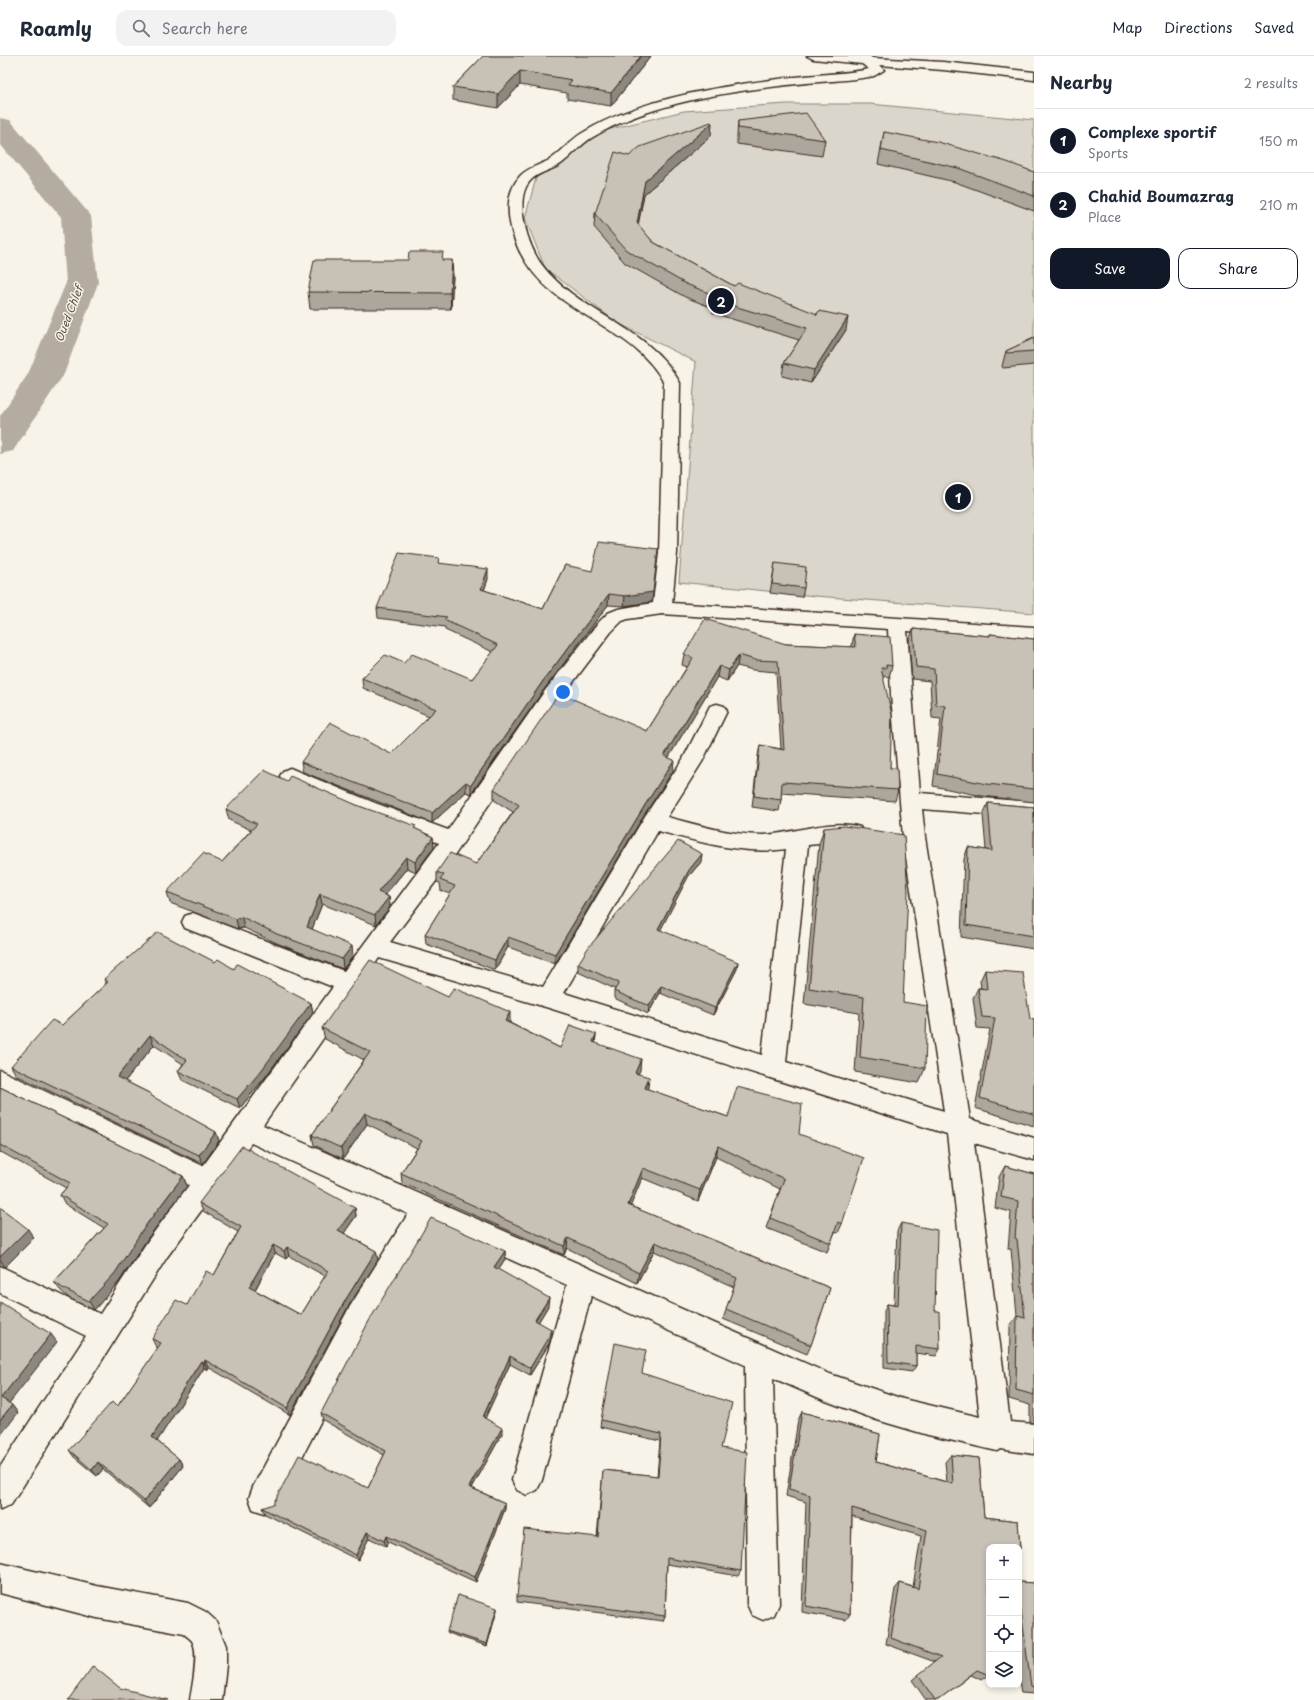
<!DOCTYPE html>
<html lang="en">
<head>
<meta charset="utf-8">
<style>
	:root { --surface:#fff; --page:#f2f2f3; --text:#1f2937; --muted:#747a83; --line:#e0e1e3; --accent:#111827 }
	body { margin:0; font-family:"Playpen Sans",sans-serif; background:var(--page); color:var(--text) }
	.controls { position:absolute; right:12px; bottom:12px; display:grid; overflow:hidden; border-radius:8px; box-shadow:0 2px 6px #0003 }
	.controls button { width:36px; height:36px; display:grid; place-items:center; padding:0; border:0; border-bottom:1px solid var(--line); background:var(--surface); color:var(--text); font:20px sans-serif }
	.you { position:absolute; left:563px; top:636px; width:14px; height:14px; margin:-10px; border:3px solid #fff; border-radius:50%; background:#1a73e8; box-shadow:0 0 0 6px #1a73e833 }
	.badge { display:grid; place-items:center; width:26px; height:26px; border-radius:50%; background:var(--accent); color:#fff; font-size:13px; font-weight:700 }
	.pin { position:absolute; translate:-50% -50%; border:2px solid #fff; box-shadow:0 1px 4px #0006 }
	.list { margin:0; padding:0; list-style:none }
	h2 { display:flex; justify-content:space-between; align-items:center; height:52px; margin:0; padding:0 16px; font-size:17px }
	h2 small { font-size:13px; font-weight:400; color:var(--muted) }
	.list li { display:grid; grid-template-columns:26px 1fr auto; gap:12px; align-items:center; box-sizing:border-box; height:64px; padding:0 16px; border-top:1px solid var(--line) }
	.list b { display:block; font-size:15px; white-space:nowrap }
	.list p { margin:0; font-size:13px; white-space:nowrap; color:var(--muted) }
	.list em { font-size:13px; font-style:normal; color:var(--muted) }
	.actions { display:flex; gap:8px; padding:12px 16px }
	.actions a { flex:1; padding:9px 0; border:1px solid var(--accent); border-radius:12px; text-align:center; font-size:14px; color:var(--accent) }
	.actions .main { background:var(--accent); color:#fff }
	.icon { flex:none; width:22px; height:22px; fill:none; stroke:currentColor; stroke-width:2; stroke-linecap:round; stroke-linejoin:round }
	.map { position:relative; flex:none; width:1034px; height:1644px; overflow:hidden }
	header { display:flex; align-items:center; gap:24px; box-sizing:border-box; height:56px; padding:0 20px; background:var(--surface); border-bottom:1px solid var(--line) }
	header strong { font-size:19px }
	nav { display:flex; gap:22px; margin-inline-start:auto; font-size:14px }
	.search { width:280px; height:36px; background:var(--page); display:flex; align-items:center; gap:10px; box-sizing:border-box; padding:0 14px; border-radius:12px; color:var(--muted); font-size:15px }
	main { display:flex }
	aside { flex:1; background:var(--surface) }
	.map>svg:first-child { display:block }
</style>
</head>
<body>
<header>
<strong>Roamly</strong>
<div class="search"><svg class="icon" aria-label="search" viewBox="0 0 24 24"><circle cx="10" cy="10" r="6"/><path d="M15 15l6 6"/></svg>Search here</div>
<nav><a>Map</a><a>Directions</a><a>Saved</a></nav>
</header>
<main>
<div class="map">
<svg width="1034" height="1644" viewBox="0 0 1034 1644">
	<rect width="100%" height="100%" fill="#f7f3e8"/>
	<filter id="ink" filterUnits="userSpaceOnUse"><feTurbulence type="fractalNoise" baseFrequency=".025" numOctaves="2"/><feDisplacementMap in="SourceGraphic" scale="8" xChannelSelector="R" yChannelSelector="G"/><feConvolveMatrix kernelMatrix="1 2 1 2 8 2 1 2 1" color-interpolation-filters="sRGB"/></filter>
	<g filter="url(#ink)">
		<!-- green -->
		<path fill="#dbd6cb" stroke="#8b8074" d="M786,48h84l164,16v493l-219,-17 -136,-14 17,-220 -80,-40 -71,-54 -20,-50 11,-40 58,-45 90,-22z"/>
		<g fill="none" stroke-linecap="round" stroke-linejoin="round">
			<!-- river -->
			<path fill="#b4aca0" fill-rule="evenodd" d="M0,62l10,2 81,96 7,67 -34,91 -51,77 -13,3v-38l28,-42 38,-91 -5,-66 -61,-73z"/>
			<defs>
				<g id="minor">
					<path d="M807,0h63l2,2 71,4 91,10v8l-91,-10 -64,-5 5,5 -10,6c-25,5 -51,5 -77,8 -66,7 -146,18 -204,53 -12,7 -21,19 -32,27 -10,7 -23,8 -31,17 -17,19 -2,66 12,84 37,49 108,61 138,118l-3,170 -5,50 362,24v12l-127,-8 13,162 114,9v16l-112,-9 3,28 45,282 64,19v22l-60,-17 36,279 24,2v30l-34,-5 -3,2 -69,-16 -51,-15 -51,-19 -53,-23 6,226 -5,11 -11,5 -11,-5 -5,-11 -2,-239 -154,-69 -49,184 -5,10 -10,5 -10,-5 -5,-10 55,-195 -136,-61 -62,104 -94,181 -11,4 -11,-4 -4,-11 4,-11 96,-179 59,-94 -157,-71 -84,114 -156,248 -11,4v-42l86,-131 -86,-43v-27l100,48 49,-75 40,-54 -189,-92v-23l203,96 130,-179 -148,-59 -3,-6 3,-6 8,-3 8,3 143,55 95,-128 -78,-28 -78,-34 -3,-5 3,-5 7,-3 7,3 78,32 73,27 96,-138 53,-68 11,-11 10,-4 35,-6 6,-50 5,-170c-27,-53 -101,-67 -135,-116 -17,-24 -31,-66 -9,-91 8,-9 21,-11 31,-17 12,-8 20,-20 33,-27 58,-35 143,-47 211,-55 24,-3 50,-3 74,-8l-7,-5 -49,-5zM662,558l226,15 3,66 12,142 41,274 -158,-49 22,-217 44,-4 8,-2 3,-6 -3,-6c-31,-9 -66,7 -97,8 -33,0 -65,-10 -96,-18l35,-55 25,-51 -3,-5 -7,-2 -7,2 -27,53 -38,57 -102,171 -153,-45 56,-74 112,-166 53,-70 11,-11 6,-2zM658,775c43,11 84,24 128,18l-24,206 -198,-62zM379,902l170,50 398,126 33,283 -77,-18 -73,-25 -567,-249z"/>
					<path d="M0,1507l97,23 91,17 18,9 10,9 10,25v19l-4,35h-32c2,-13 9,-45 3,-57 -1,-4 -6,-6 -9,-9l-87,-16 -97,-25z"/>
				</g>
			</defs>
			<!-- minor casing -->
			<use href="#minor" stroke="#3b2a1e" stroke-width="3"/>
			<!-- minor -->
			<use href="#minor" fill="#f7f3e8" fill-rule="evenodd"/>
		</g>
		<!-- wall -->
		<g fill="#aca69d" stroke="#3b2a1e" fill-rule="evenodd">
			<path d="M483,0h168l-40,50 -44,-7v-6l-47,-8 -22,23 -45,-8v-13z"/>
			<path d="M738,65l87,19 -3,16 -85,-12v-8z"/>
			<path d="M884,76l150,40v39l-79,-29 -77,-18z"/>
			<path d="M711,80l-67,58 -6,31 15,17 81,44 112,44 -35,53 -29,-7 2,-13 15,-23 -86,-27v-5l-28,-11 -60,-34 -31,-36 1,-13 34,-58z"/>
			<path d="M443,204l10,16 -2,33h-141l-2,-17z"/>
			<path d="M1034,282v27l-31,3 -1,-2 4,-15z"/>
			<path d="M439,507l49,16 -4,11 59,19 22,-44 87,37 -28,4 -16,-1 -65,86 -72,103 -5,-2 -34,31 -129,-51 -2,-10 90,-8 38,-38 -66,-28 -1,-10 42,-15 68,16 21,-27 -48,-22v-3l-67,-9 -1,-10z"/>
			<path d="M775,507l29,25 -2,9 -32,-4z"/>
			<path d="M913,573l77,7v-2l44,5v163l-52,-6 -49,-10 8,-67 -9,-1 -2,-37 -18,-2 -3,-38z"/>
			<path d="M854,578l38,32 -3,11 -5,-1 -1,2 7,90 8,22 -3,11 -114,-8v7l-2,11 -27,-4 6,-51 2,-11 21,4 -5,-77 -23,-2 -16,-4 -10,15 -10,-4 -49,81 5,13 -29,44 -89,149 -47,-17 -13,23 -69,-26 -1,-10 25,-40 -9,-3 -1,-8 -3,-1v-10l39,-8 37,-52 -19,-12v-11l153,-58 40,-64 -5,-2 2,-11 102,-10 66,3v-2z"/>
			<path d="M287,725l72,25 57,23 17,8 1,10 -18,25 -9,-4 -22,27 4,2 1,10 -14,18 -54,-21 -10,25 41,27 -10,13 -64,-25 -35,-16 -6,1 -68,-26 -3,-11 55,-30 29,-32 -22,-10 -3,-11z"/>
			<path d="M988,747l46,4v142l-73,-12 3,-78 4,-12 18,3 -3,-35z"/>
			<path d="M824,772l79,174 22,66 -6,15 -64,-11 4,-59 -55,-9 15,-160z"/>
			<path d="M701,806l-13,15 -28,53 77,39 -24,46 -53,-22 -12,21 -34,-16v-7l1,-2 -37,-17v-8z"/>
			<path d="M215,906l19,7 77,34 2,10 -50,67 -23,28 -58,-28 -4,-9 5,-7 -29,-19 -29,36 26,13 1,3 64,35 3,9 -16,23 -187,-89 -5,-9 51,-41 44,-41 -2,-5z"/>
			<path d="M985,914l45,49 4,1v106l-59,-18 15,-79 -13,-1 -4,-30 5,-10h3l-1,-7z"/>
			<path d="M448,941l62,26 50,25 36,-14 -1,9 45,27 -2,4 9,15 81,28 71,17 43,90 -4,9 -3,-1 -8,20 -61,-24 14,-39 -64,-32 -18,44 -56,-23 -12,28 200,82 -19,57 -4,9 -84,-35 11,-32 -80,-36 -17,32 -70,-35 -3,7 -162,-72 -1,-10 16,-25 -50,-24 -24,35 -29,-14 -2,-10 52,-75 -39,-21 -3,-11z"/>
			<path d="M0,1031l183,89 4,10 -39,52 -29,44 -25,28 -25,-12 -9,-8 -6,-8 50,-54 -39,-24 -5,-9 6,-7 -65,-36 -1,1z"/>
			<path d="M1005,1110l29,8v249l-4,-1v-17l-21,-6 1,-73 7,-10 -6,-67h-3l3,-37 -16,-4 4,-31z"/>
			<path d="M199,1147l156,5 1,8 -12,17 32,18 2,9 -30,47 -58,108 -82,-48 -1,3 -3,-2 -47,73 22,18 4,7 -34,42 -46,-39 -6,7 -23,-19 -5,-7 48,-43 41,-59 -2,-1 -4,-8 35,-34 27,-30 24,-43 -35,-21zM275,1197l11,6 3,-3 36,20 -24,39 -46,-25z"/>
			<path d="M0,1151l34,31 -29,29 -5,-2z"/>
			<path d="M901,1167l34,88 5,38 -4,7 -20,-3v13l-4,6 -28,-4v-57l3,-7 7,1 3,-74z"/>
			<path d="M505,1195v8l-7,10 50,37 -10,16 13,15 -2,7 -19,31 -20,-11 -25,54 17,16 -30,54 33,15v6l-29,73 -88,-40 -2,4 -17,-8 -11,22 -93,-46 -3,-6 106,-20 16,-33 -61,-35 -2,-7z"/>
			<path d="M642,1317l79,75 20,123 -3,5 -71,-12 -2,52 -2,5 -146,-19v-6l80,-59 6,-67 54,6 3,-35 -60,-14 1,-7z"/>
			<path d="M802,1356l78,22 -4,28 71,20 -2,-20 6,-7 28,3 5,59 34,4 2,28 -1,1v-3h-30v128l-7,5 -11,-5 -33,25h-12l-14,-20 23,-18 -49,-18 9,-55 5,-6 13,4 8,-51 -69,-20 -2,98 -4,6 -44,-8 4,-110 -20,-6 12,-76z"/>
			<path d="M1019,1526l15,1v111l-13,-1 -2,-12z"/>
			<path d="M497,1554l-10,36 -39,-13 -1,-2z"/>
		</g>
		<!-- shaded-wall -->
		<g fill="#8c877f" stroke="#3b2a1e">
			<path d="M641,0h10l-40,50v-13z"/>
			<path d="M520,15v14l-22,23v-14z"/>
			<path d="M712,67l-1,13 -67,58 -8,42 1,-13 8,-42z"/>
			<path d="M452,204l1,16 -2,33 -1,-16z"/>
			<path d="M848,261l-2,13 -35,53 3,-13z"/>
			<path d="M657,503l-5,43 -28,4 1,-10z"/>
			<path d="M488,513v10l-7,20v-10z"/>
			<path d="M609,538l-1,11 -65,86 -72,103v-9l72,-104z"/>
			<path d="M739,599l-2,11 -10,15 2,-11z"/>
			<path d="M719,610l-2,11 -54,90 1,-11z"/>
			<path d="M674,704l-1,11 -29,44 -89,149v-10l90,-149z"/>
			<path d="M466,726v10l-34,31v-10z"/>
			<path d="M433,781l1,10 -18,25 -1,-10z"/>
			<path d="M702,798l-1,8 -13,15 -31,60 1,-8 31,-59z"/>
			<path d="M406,801l1,11 -28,34 -1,-10z"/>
			<path d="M320,838l2,10 -13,33 -2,-10z"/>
			<path d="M389,841l1,10 -14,18 -1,-10z"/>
			<path d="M242,861l2,11 -6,1 -2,-10z"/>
			<path d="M508,881v10l-13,23v-10z"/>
			<path d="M352,890l1,10 -10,13 -1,-10z"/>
			<path d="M738,906l-1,7 -24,46 2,-7z"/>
			<path d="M661,930l-1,7 -12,21 1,-8z"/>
			<path d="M311,947l2,10 -50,67 -23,28 -3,-9z"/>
			<path d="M510,956v11l-5,-2z"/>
			<path d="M596,978l-1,11 -2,-3z"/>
			<path d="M150,979l4,10 -33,41 -4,-9z"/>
			<path d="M641,1003l-1,11 -6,13 1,-10z"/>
			<path d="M649,1021l-1,11 -4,11 1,-11z"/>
			<path d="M365,1057l2,11 -24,35 -2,-11z"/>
			<path d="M216,1076l3,9 -16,23 -4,-9z"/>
			<path d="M718,1090l-2,11 -18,44 2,-11z"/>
			<path d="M643,1112l-1,10 -15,37 1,-10z"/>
			<path d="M183,1120l4,10 -39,52 -29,44 -25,28 -5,-9z"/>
			<path d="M355,1152l1,8 -16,23 -2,-9z"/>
			<path d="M28,1173l6,9 -29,29 -5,-8v-2z"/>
			<path d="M568,1182l-1,10 -3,7v-9z"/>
			<path d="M655,1186l-1,9 -17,32 2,-10z"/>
			<path d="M273,1189l2,8 -23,42 -3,-8z"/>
			<path d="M287,1191l2,9 -3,3 -2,-8z"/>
			<path d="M376,1195l2,9 -30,47 -58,108 -3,-7 59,-109z"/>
			<path d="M505,1195v8l-10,16 -1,-8z"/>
			<path d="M549,1242l-1,8 -13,22v-8z"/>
			<path d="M551,1273v8l-2,7 -19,31v-7z"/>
			<path d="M51,1278l6,8 -50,64 -6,-8z"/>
			<path d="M510,1300v8l-27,59v-6z"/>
			<path d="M205,1304l3,7 -1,3 -3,-7z"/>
			<path d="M201,1305l3,7 -48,75 -4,-6z"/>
			<path d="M12,1349l6,8 -18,23v-16z"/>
			<path d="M502,1372v6l-33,59v-6z"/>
			<path d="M179,1403l4,7 -34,42 -5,-7z"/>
			<path d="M98,1406l5,7 -6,7 -5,-6z"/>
			<path d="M505,1447v6l-29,73 -1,-5z"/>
			<path d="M367,1476l2,6 -11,22 -2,-5z"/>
			<path d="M386,1480l2,6 -2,4 -2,-5z"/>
			<path d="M497,1552v2l-10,36v-2z"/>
		</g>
		<!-- building -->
		<g fill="#c8c1b6" stroke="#3b2a1e" fill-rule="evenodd">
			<path d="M483,0h158l-30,37 -43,-8 4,-5 -52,-9 -22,23 -45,-7z"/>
			<path d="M806,57l19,27 -87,-12v-7z"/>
			<path d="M711,66l1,1 -67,58 -8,42 16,19 81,44 4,-3 79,31 -1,2 3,-5 29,6 -34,53 -30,-7 23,-35 -93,-28 5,-3 -33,-13 -60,-34 -31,-36 20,-62 14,4 11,-9z"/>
			<path d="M884,76l54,10 69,20 27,10v24l-76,-28 -77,-18z"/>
			<path d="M409,196h34l-1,8h10l-2,33 -142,-1 6,-32h94z"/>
			<path d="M1034,282v13l-27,2 -1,-2z"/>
			<path d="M599,486l59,7 -5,43 -28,4 -16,-2 -66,87 -72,104 -5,-3 -34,31 -131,-51 29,-40 61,32 45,-45 -74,-31 23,-23 19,8 8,-9 60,25 26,-34 -54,-25 3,-3 -70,-9 22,-55 40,5 -1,5 50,6 -7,20 62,20 22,-44 27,6z"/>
			<path d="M775,507l31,4 -2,21 -32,-4z"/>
			<path d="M705,563l81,25 70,3 -2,-13 36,3 2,29 -6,-1v3h-5l11,47 -2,53h7l1,22 -116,-8 -1,18 -27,-4 6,-51 24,5 -6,-89 -23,-1 -16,-5 -10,15 -10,-4 -55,90 10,4 -29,45 -90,149 -47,-17 -13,23 -70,-26 30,-48 -15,-6 4,-5 -7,-3 13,-19 26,11 43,-59 -25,-16 65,-96 88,38 46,-73 -9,-4z"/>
			<path d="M913,573l77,7v-2l44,5v150l-47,-5 -50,-10 8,-68 -9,-1 -2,-36 -18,-2z"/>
			<path d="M264,714l23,11 3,-5 69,30 57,20 -2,2 19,9 -18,25 -9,-5 -28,35 11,5 -14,18 -55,-21 -13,33 45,19 -10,13 -65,-25 -35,-17 -6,2 -69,-27 36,-39 19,9 35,-38 -31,-15z"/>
			<path d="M988,747l46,4v129l-68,-11 2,-78 24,4z"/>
			<path d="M844,770l60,9 4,57 -5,110 24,4 -2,62 -65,-11 4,-60 -55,-9 15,-160z"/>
			<path d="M678,785l24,13 -13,16 -31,59 80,33 -23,46 -54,-22 -12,20 -35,-15 5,-8 -41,-19 10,-16z"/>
			<path d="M158,876l57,30 3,-3 16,10 3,-5 74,39 -50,68 -24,28 -59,-28 9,-11 -37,-25 -33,42 34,17 -1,1 66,37 -17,23 -188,-89 41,-46 10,5 46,-43 -4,-3z"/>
			<path d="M370,904l78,37 6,-9 56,24 -5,9 55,27 10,-23 26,9 -3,8 48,17 -6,14 14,4 -4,11 83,29 9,-30 65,17 -3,30 65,24 -22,66 -4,-2 -7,21 -61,-25 14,-39 -66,-33 -18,44 -57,-22 -15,37 202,83 -19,57 -85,-36 11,-31 -82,-36 -16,31 -71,-35 -4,8 -163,-73 21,-32 -57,-28 -24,35 -29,-13 58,-83 -48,-24z"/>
			<path d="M985,914l38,3 7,46 4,1v94l-54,-16 15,-80 -13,-1 -4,-29 9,1z"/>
			<path d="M0,1031l183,89 -40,53 -28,44 -26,28 -25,-12 -10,-7 54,-58 -48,-29 10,-12 -70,-38z"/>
			<path d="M242,1090l113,62 -17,22 38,21 -30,48 -59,109 -82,-48 -1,3 -3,-2 -49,76 27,22 -35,42 -46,-39 -6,8 -23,-20 43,-48 5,5 44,-64 -9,-4 24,-39 11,5 19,-34 8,4 27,-48 -42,-24zM273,1189l11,6 3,-4 41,24 -27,44 -52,-28z"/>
			<path d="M1005,1110l29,8v221l-18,-5 1,-74 8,2 -8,-79 -2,-1 3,-37 -17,-4z"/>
			<path d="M0,1151l28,22 -28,28z"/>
			<path d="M431,1162l74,33 -11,16 55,31 -14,22 16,9 -2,7 -19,32 -20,-12 -27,61 19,11 -33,59 36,16 -30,74 -89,-41 -2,5 -17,-9 -11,23 -94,-47 11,-4 26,-49 69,33 18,-37 -65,-38 48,-92z"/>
			<path d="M901,1167l36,7 -2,81h4l1,38 -24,-3v20l-28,-4 -1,-58 11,2z"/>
			<path d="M0,1246l51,32 -50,64 11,7 -12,15z"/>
			<path d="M615,1287l31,7 -4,23 90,30 -11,45 26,4 -6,119 -74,-13 -2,58 -148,-20 7,-67 74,8 5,-67 55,6 3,-42 -60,-14z"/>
			<path d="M802,1356l78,22 -4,28 77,22 -2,-29 28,3 5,59 34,4 2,28h-1v-2h-30v128l-12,-5 -39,30h-3l-17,-25 23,-18 -50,-19 9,-55 18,6 9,-59 -75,-22 -2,106 -44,-8 4,-111 -21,-6z"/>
			<path d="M1019,1526l15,1v104l-3,-1 -12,-90z"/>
			<path d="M458,1539l39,13 -10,36 -40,-13z"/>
			<path d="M93,1610l27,22 48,12h-100z"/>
		</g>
	</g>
	<g text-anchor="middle" stroke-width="3" stroke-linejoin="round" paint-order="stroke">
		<!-- far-water labels -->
		<g font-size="11" font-style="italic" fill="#5f5145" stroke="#f7f3e8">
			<text transform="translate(69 258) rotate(-69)" y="4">Oued Chlef</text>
		</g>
	</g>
</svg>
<div class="controls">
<button>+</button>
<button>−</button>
<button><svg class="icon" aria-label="locate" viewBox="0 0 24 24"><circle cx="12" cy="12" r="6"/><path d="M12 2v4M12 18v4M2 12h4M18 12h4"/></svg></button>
<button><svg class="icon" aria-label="layers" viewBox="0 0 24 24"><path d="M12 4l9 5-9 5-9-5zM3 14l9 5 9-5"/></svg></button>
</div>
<div class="you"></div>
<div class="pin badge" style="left:958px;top:441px">1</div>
<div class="pin badge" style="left:721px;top:245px">2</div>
</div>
<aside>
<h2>Nearby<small>2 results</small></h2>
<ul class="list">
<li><span class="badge">1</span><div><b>Complexe sportif</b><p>Sports</p></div><em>150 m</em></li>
<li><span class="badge">2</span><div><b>Chahid Boumazrag</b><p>Place</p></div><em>210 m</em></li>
</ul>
<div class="actions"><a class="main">Save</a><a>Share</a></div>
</aside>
</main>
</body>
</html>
